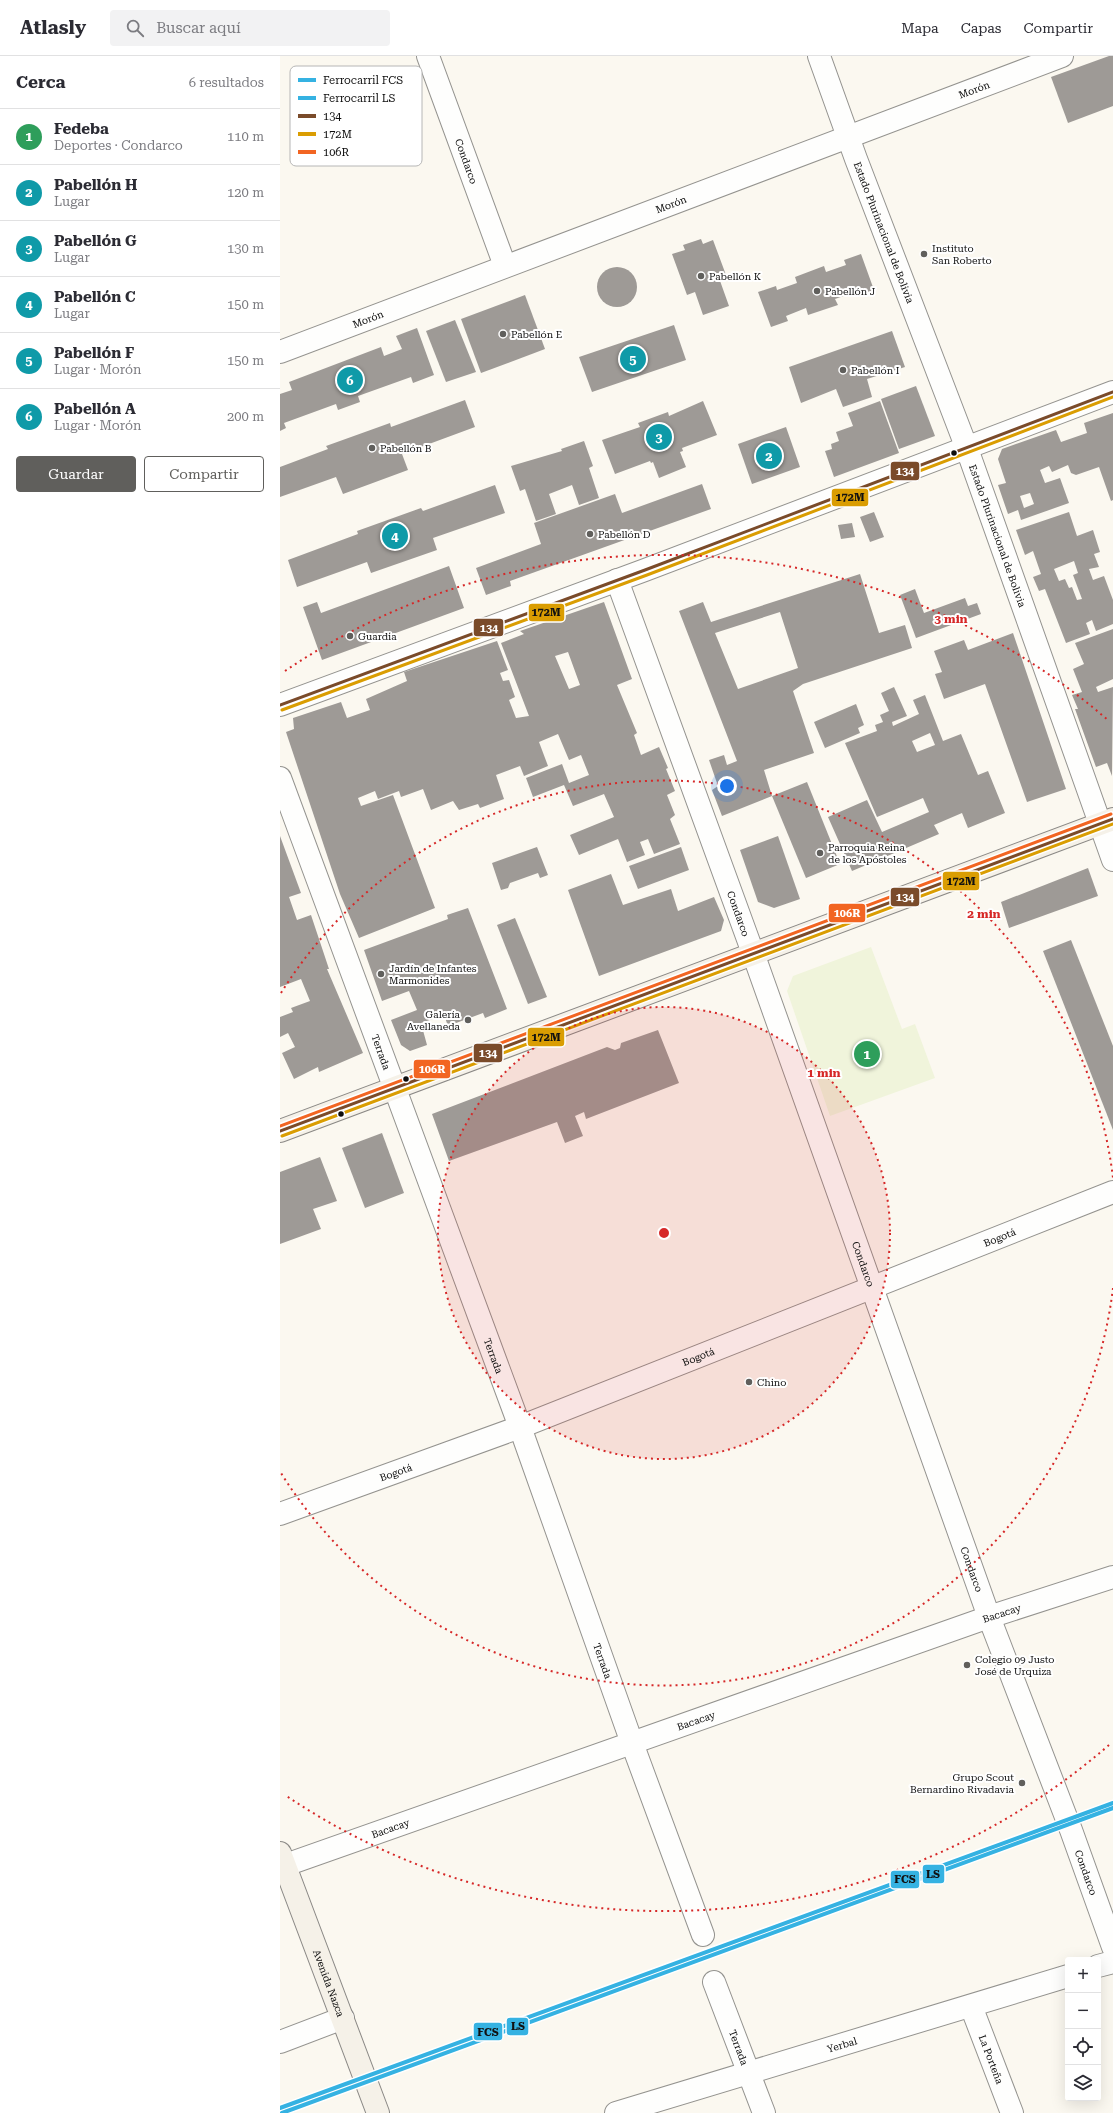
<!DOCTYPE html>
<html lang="es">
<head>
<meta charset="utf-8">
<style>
	:root { --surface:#fff; --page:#f2f2f3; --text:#2b2b33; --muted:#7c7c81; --line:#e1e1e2; --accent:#605f5c }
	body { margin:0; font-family:"Roboto Serif",serif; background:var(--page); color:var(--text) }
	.controls { position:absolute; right:12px; bottom:12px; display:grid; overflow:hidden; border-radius:4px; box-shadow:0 4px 16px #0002 }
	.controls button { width:36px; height:36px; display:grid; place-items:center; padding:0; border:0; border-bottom:1px solid var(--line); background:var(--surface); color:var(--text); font:20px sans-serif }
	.you { position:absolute; left:447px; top:730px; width:14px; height:14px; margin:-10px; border:3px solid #fff; border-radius:50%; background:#1a73e8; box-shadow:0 0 0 6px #1a73e833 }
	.badge { display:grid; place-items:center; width:26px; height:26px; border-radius:50%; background:var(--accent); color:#fff; font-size:13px; font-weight:700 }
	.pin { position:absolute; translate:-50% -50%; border:2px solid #fff; box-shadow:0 1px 4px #0006 }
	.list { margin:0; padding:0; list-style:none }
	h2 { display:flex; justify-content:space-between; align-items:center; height:52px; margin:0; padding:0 16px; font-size:17px }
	h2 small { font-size:13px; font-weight:400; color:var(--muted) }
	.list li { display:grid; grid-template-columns:26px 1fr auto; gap:12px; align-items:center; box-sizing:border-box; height:56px; padding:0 16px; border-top:1px solid var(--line) }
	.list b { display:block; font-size:15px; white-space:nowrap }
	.list p { margin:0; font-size:13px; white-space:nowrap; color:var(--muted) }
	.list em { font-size:13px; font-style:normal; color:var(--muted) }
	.actions { display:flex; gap:8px; padding:12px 16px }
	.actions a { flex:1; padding:9px 0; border:1px solid var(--accent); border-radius:4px; text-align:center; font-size:14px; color:var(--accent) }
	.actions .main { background:var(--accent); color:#fff }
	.icon { flex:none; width:22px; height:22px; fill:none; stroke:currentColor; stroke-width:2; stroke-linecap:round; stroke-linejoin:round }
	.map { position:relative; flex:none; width:833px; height:2057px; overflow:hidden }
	header { display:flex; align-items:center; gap:24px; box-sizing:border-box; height:56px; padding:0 20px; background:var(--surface); border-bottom:1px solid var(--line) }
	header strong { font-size:19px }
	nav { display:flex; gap:22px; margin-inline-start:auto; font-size:14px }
	.search { width:280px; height:36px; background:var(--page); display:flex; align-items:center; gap:10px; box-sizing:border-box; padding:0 14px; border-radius:4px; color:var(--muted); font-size:15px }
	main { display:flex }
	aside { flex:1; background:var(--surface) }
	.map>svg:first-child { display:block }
</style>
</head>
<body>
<header>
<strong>Atlasly</strong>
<div class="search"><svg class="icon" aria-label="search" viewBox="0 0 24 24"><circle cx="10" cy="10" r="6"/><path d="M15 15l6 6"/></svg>Buscar aquí</div>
<nav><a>Mapa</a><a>Capas</a><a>Compartir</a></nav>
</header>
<main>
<aside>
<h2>Cerca<small>6 resultados</small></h2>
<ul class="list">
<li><span class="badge" style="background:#2e9e5b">1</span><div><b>Fedeba</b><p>Deportes · Condarco</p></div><em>110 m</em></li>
<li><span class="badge" style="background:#0f9aa8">2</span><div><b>Pabellón H</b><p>Lugar</p></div><em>120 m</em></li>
<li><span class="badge" style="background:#0f9aa8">3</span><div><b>Pabellón G</b><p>Lugar</p></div><em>130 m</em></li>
<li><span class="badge" style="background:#0f9aa8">4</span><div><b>Pabellón C</b><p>Lugar</p></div><em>150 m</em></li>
<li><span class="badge" style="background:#0f9aa8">5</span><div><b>Pabellón F</b><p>Lugar · Morón</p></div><em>150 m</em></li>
<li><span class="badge" style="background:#0f9aa8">6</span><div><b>Pabellón A</b><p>Lugar · Morón</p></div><em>200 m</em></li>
</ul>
<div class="actions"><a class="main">Guardar</a><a>Compartir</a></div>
</aside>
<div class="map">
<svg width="833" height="2057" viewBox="0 0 833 2057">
	<rect width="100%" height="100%" fill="#fbf8f0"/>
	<!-- pitch -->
	<path fill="#f0f4db" d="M591,891l31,82 13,-5 20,54 -105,38 -43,-125 6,-15z"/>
	<!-- building -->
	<g fill="#9e9a96" fill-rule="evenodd">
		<path d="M829,0h4v50l-45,17 -17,-46z"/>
		<path d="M421,183l2,5 10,-4 13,35 -7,3 10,28 -26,9 -8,-23 -8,3 -15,-41 13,-4 -2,-5z"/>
		<path d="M581,198l13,36 -18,6 -1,-4 -20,7 3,6 -30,10 -2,-7 -20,8 2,5 -17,6 -13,-35 18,-6 1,4 20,-7 -2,-6 29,-11 2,6 20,-7 -2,-5z"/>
		<circle cx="337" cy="231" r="20"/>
		<path d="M245,239l20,54 -64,24 -20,-54z"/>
		<path d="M175,264l21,52 -30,10 -20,-51z"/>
		<path d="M394,269l12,35 -94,32 -13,-35z"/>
		<path d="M137,272l17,47 -21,8 -2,-6 -53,19 2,6 -22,8 -2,-6 -52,19 2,5 -6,3v-37l12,-4 -3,-8 92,-35 3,9 18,-7 -6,-13z"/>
		<path d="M612,275l13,36 -38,12 5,18 -29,10 -7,-18 -35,14 -12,-36z"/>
		<path d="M636,330l19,50 -36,13 -18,-50z"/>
		<path d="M185,344l10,27 -73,27 6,16 -65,24 -7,-17 -56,20v-30l48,-18 -2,-3 64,-23 1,4z"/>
		<path d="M423,345l14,34 -35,13 1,3 -3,1 6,15 -27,11 -6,-16 -2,1 -1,-2 -35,13 -13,-34 38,-13 -2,-4 30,-11 1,4z"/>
		<path d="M600,345l19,52 -65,24 -9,-26 7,-2 -1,-5 8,-3 -3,-9 17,-6 -5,-13z"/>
		<path d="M833,357v87l-2,1 -12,-34 -23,8 -5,-2 -3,-8 -16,7 -3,-6 -9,4 5,13 15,-5 9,25 -48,17 -3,-10 -10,4 -10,-29 8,-2 -8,-24 4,-10 54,-19 5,12 26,-9 -3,-10zM750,437l4,11 -10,4 -4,-12z"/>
		<path d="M506,371l14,40 -48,17 -14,-40z"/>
		<path d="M304,385l9,25 -4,2 10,30 -20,7 -7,-20 -23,9 7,20 -20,7 -11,-32 -5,2 -9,-25 51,-15 -1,-2z"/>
		<path d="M422,428l9,25 -201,72 1,5 -25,9 -10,-27 65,-24 -7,-21 81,-29 7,19z"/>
		<path d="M215,429l10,28 -72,25 4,12 -66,23 -4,-11 -70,25 -9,-27 70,-26 -1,-3 64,-23 2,3z"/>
		<path d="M594,456l10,25 -14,5 -10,-25z"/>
		<path d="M789,456l8,24 16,-6 7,22 -6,2 5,13 -10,2 4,11 11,-4 9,24v24l-17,7 -4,-11 -6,3 4,11 -24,9 -21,-54 -6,2 -6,-14 8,-3 -8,-23 -8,4 -9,-25zM794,505l4,12 -5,2 9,24 -5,1 -5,-13 -3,1 -4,-9 -6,2 -5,-12z"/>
		<path d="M572,467l3,14 -14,2 -3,-14z"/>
		<path d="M169,510l15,42 -142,52 -19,-53 14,-5 4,11z"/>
		<path d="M580,518l19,59 26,-8 7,23 -109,36 -10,7 21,62 -50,17 8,26 -50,20 -10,-26 6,-4 -9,-26 15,-5 3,10 10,-4 -58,-150 24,-9 8,20zM500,556l18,56 -60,21 -23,-56z"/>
		<path d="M635,533l9,24 41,-15 3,8 9,-3 4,11 -65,24 -16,-43z"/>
		<path d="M324,546l28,77 -15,6 20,48 -3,2 7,20 18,-8 9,21 -2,1 9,22 -8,4 8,20 -5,4 10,25 -26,10 -6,-15 -8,3 5,13 -18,7 -9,-23 -39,16 -9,-20 44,-18 -10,-23 -31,12 -9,-21 -31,12 -7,-19 36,-14 7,19 20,-8 -8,-20 -12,5 -11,-26 -19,8 9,24 -24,10 -4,-10 -24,9 8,24 -24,9 -2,-4 -19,6 -6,-9 -22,9 -8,-21 -22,8 -2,-6 -21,8 -3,-8 -17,7 3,8 32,-11 42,113 -76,30 -19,-44 -54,-162 8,-3 -1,-11 48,-16 6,16 23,-8 -4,-11 41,-18 -3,-9 93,-31 11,29 -8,3 3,8 6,-1 6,17 -6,3 7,18 13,-2 -28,-73 23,-9 -4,-3zM288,596l12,33 -11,4 -14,-33z"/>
		<path d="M833,573v50l-17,8 2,5 15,-5 -1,89 -5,-13 -11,4 -21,-58h3l-6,-14 10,-3 -9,-23 11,-5 -9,-21z"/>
		<path d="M733,577l53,156 -39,13 -42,-118 -41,15 -9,-25 7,-2 -8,-21 30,-11 4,10z"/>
		<path d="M614,631l13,29 -15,6 1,4 26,-12 -6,-14 12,-5 18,46 18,-7 17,41 10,-4 17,42 -37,15 -6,-15 -28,12 5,9 -87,37 -24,-54 39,-17 15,32 47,-20 -6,-14 -46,19 -32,-74 32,-12 -2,-6 8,-3 -3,-7 9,-4 -8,-18zM650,677l5,12 -18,7 -5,-11z"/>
		<path d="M576,648l8,21 -6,3 2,5 -35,15 -11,-26z"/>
		<path d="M527,726l33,82 -34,14 -34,-82z"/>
		<path d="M0,780l21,57 -12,4 8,23 14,-5 18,54h-2l36,84 -44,19 -1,-5 -24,12 -12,-26 13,-6 -7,-14 -8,4v-20l13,-5 -2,-4 19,-7 -9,-22 -21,8z"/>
		<path d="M498,780l22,63 -26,9 -16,-6 -18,-52z"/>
		<path d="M257,791l11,28 -8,3 -2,-5 -28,10 -2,5 -7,2 -9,-27z"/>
		<path d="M401,791l8,23 -51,19 -9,-23z"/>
		<path d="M808,812l10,28 -89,32 -8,-26z"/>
		<path d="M331,818l12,31 48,-16 7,22 36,-14 10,23 -3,11 -122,45 -31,-86z"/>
		<path d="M188,852l39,101 -22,9 -2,-5 -35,13 -4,-11 -23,8 6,22 -17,6 -9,-6 -10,-25 26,-10 -8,-19 -27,10 -18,-51 84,-31 -1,-4z"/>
		<path d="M235,862l32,79 -19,7 -31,-79z"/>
		<path d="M791,884l42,106v84l-70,-179z"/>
		<path d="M378,974l21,53 -93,36 -2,-7 -9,4 8,20 -18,7 -8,-21 -108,39 -17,-47 175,-67 8,3 5,-2 1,-5z"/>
		<path d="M102,1077l22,60 -39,15 -23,-60z"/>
		<path d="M40,1101l17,44 -24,8 8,20 -41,15v-72z"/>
	</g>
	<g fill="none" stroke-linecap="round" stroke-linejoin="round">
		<defs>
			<g id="street">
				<path id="s1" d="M148,0l77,210"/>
				<path id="s2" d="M539,0l37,103 110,287 147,414"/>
				<path id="s3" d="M0,296l782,-296"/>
				<path id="s4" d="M337,524l136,373 236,664 82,213 42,117"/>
				<path d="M0,649l365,-135 468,-178"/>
				<path id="s5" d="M0,722l240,649 112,316 71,192"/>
				<path id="s6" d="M0,1458l240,-87 593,-235"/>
				<path id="s7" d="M0,1811l709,-250 124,-40"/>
				<path d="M818,1910l15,-4"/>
				<path id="s8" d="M434,1926l50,131"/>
				<path id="s9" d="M691,1950l41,107"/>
				<path d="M0,1986l63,-24"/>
				<path id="s10" d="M336,2057l452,-137"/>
			</g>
			<g id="secondary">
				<path d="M0,1075l833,-312"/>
				<path id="s11" d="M0,1797l98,260"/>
			</g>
		</defs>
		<!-- street casing -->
		<use href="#street" stroke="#94938f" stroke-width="24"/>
		<!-- secondary casing -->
		<use href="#secondary" stroke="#8b8986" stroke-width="24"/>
		<!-- street -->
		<use href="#street" stroke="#fefefd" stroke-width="22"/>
		<!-- secondary -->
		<use href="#secondary" stroke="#f5f1e8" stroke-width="22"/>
		<defs>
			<g id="bus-1">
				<path d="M0,649l365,-135 468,-178"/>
				<path d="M0,1075l833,-312"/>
			</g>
			<g id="bus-2">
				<path d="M2,654l365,-135 466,-178"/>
				<path d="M2,1080l831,-312"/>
			</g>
			<path id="bus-3" d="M0,1070l831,-312"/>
		</defs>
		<!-- bus-1 casing -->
		<use href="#bus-1" stroke="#fff" stroke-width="6"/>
		<!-- bus-2 casing -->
		<use href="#bus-2" stroke="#fff" stroke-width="6"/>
		<!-- bus-3 casing -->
		<use href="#bus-3" stroke="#fff" stroke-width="6"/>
		<!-- bus-1 -->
		<use href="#bus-1" stroke="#7a4b2a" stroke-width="3"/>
		<!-- bus-2 -->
		<use href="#bus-2" stroke="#da9d02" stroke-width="3"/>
		<!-- bus-3 -->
		<use href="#bus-3" stroke="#f26522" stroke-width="3"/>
		<defs>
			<path id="rail-1" d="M0,2052l833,-305"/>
			<path id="rail-2" d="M2,2057l831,-305"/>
		</defs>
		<!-- rail-1 casing -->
		<use href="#rail-1" stroke="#fff" stroke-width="7"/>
		<!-- rail-2 casing -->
		<use href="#rail-2" stroke="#fff" stroke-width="7"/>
		<!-- rail-1 -->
		<use href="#rail-1" stroke="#35b2e2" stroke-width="4"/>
		<!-- rail-2 -->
		<use href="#rail-2" stroke="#35b2e2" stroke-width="4"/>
	</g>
	<!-- distance rings -->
	<circle cx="384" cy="1177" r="226" fill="#d62828" fill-opacity=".12"/>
	<g fill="none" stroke="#d62828" stroke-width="2" stroke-dasharray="2 4">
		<circle cx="384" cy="1177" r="226"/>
		<path d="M833 1232A452 452 0 0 1 1 1417M1 937A452 452 0 0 1 833 1122"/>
		<path d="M829 1689A678 678 0 0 1 5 1739M5 615A678 678 0 0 1 829 665"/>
	</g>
	<!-- markers -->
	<g fill="#605f5c" stroke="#fff" stroke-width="1.5">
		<circle cx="644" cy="198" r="4"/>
		<circle cx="421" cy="220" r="4"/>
		<circle cx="537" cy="235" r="4"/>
		<circle cx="223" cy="278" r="4"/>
		<circle cx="563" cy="314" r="4"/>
		<circle cx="92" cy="392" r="4"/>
		<circle cx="310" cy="478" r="4"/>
		<circle cx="70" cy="580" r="4"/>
		<circle cx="540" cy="797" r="4"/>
		<circle cx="101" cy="918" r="4"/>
		<circle cx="188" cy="964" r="4"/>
		<circle cx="469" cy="1326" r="4"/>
		<circle cx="687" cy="1609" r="4"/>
		<circle cx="742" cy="1727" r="4"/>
	</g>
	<g fill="#0d0d0d" stroke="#fff" stroke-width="1.5">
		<circle cx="674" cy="397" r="3.5"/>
		<circle cx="126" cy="1023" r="3.5"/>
		<circle cx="61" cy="1058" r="3.5"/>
	</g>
	<g text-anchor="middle" stroke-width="4" stroke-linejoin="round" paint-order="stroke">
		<!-- street labels -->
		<g font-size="10" fill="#0d0d0d" stroke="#fff">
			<text dy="4" stroke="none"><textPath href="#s3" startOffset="742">Morón</textPath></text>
			<text dy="4" stroke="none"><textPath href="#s1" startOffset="112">Condarco</textPath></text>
			<text dy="4" stroke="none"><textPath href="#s3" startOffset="418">Morón</textPath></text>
			<text dy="4" stroke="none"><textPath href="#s2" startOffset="188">Estado Plurinacional de Bolivia</textPath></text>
			<text dy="4" stroke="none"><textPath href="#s3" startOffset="94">Morón</textPath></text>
			<text dy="4" stroke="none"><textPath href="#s2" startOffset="512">Estado Plurinacional de Bolivia</textPath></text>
			<text dy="4" stroke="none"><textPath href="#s4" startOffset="355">Condarco</textPath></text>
			<text dy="4" stroke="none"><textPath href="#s5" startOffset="292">Terrada</textPath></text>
			<text dy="4" stroke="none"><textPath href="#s6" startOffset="771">Bogotá</textPath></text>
			<text dy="4" stroke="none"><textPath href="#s4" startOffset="727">Condarco</textPath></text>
			<text dy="4" stroke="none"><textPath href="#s5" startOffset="616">Terrada</textPath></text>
			<text dy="4" stroke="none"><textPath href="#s6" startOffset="447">Bogotá</textPath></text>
			<text dy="4" stroke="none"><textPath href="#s6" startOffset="123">Bogotá</textPath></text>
			<text dy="4" stroke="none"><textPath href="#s4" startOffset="1051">Condarco</textPath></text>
			<text dy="4" stroke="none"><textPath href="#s7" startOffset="765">Bacacay</textPath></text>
			<text dy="4" stroke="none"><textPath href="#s5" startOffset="940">Terrada</textPath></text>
			<text dy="4" stroke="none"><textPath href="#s7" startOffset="441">Bacacay</textPath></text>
			<text dy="4" stroke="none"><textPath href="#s7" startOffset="117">Bacacay</textPath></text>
			<text dy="4" stroke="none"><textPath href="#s4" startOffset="1375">Condarco</textPath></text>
			<text dy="4" stroke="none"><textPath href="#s11" startOffset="139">Avenida Nazca</textPath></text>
			<text dy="4" stroke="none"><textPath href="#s10" startOffset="236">Yerbal</textPath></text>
			<text dy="4" stroke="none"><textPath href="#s8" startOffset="70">Terrada</textPath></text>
			<text dy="4" stroke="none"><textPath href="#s9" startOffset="57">La Porteña</textPath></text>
		</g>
		<!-- poi labels -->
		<g font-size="10" fill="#0d0d0d" stroke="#fff" text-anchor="start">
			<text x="652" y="196">Instituto<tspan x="652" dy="12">San Roberto</tspan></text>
			<text x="429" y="224">Pabellón K</text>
			<text x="545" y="239">Pabellón J</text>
			<text x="231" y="282">Pabellón E</text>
			<text x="571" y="318">Pabellón I</text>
			<text x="100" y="396">Pabellón B</text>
			<text x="318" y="482">Pabellón D</text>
			<text x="78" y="584">Guardia</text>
			<text x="548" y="795">Parroquia Reina<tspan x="548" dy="12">de los Apóstoles</tspan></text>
			<text x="109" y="916">Jardín de Infantes<tspan x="109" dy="12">Marmonides</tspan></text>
			<text x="180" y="962" text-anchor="end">Galería<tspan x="180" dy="12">Avellaneda</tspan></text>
			<text x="477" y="1330">Chino</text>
			<text x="695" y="1607">Colegio 09 Justo<tspan x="695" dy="12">José de Urquiza</tspan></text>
			<text x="734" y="1725" text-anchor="end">Grupo Scout<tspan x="734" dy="12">Bernardino Rivadavia</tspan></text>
		</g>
	</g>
	<!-- legend -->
	<rect x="10" y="10" width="132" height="100" rx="6" fill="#fff" stroke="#b6b6b6" stroke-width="1"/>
	<rect x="18" y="22" width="18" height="4" fill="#35b2e2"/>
	<rect x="18" y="40" width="18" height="4" fill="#35b2e2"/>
	<rect x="18" y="58" width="18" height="4" fill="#7a4b2a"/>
	<rect x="18" y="76" width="18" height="4" fill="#da9d02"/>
	<rect x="18" y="94" width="18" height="4" fill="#f26522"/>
	<g font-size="11" fill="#0d0d0d">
		<text x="43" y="28">Ferrocarril FCS</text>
		<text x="43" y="46">Ferrocarril LS</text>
		<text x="43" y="64">134</text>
		<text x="43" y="82">172M</text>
		<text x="43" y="100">106R</text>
	</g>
	<circle cx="384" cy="1177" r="6" fill="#d62828" stroke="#fff" stroke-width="2"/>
	<g font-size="12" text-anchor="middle" font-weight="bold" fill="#d62828" stroke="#fff" stroke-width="4" stroke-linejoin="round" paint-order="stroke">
		<text x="671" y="567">3 min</text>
		<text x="704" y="862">2 min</text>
		<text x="544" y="1021">1 min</text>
	</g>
	<g stroke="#fff" stroke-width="1.5">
		<rect x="610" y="405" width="30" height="20" rx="4" fill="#7a4b2a"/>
		<rect x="551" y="432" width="38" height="19" rx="4" fill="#da9d02"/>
		<rect x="248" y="547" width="37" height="19" rx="4" fill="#da9d02"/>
		<rect x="193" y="562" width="31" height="19" rx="4" fill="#7a4b2a"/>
		<rect x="662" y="815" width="38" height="20" rx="4" fill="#da9d02"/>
		<rect x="610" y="831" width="30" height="20" rx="4" fill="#7a4b2a"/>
		<rect x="548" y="847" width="38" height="20" rx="4" fill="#f26522"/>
		<rect x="247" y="971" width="38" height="20" rx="4" fill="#da9d02"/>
		<rect x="193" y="987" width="30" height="20" rx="4" fill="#7a4b2a"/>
		<rect x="133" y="1003" width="38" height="20" rx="4" fill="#f26522"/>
		<rect x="642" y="1808" width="23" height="20" rx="4" fill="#35b2e2"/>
		<rect x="610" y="1814" width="30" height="19" rx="4" fill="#35b2e2"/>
		<rect x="226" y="1961" width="23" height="19" rx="4" fill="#35b2e2"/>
		<rect x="193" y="1966" width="30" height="19" rx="4" fill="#35b2e2"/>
	</g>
	<g font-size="11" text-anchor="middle" font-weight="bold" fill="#fff">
		<text x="625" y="419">134</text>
		<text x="209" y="576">134</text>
		<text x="625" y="845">134</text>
		<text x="567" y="861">106R</text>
		<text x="208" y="1001">134</text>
		<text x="152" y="1017">106R</text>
	</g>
	<g font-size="11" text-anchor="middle" font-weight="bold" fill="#111">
		<text x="570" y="445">172M</text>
		<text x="266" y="560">172M</text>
		<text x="681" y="829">172M</text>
		<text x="266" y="985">172M</text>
		<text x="653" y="1822">LS</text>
		<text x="625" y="1827">FCS</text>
		<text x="238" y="1974">LS</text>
		<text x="208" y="1980">FCS</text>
	</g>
</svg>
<div class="controls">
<button>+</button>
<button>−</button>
<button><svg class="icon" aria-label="locate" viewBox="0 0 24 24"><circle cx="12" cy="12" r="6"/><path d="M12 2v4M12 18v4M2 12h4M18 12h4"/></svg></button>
<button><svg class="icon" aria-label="layers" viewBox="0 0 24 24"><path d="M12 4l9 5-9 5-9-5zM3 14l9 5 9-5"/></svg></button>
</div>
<div class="you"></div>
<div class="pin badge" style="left:587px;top:998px;background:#2e9e5b">1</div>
<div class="pin badge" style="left:489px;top:400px;background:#0f9aa8">2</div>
<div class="pin badge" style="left:379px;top:381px;background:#0f9aa8">3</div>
<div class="pin badge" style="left:115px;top:480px;background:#0f9aa8">4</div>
<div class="pin badge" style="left:353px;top:303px;background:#0f9aa8">5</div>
<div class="pin badge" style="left:70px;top:324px;background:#0f9aa8">6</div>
</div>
</main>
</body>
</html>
